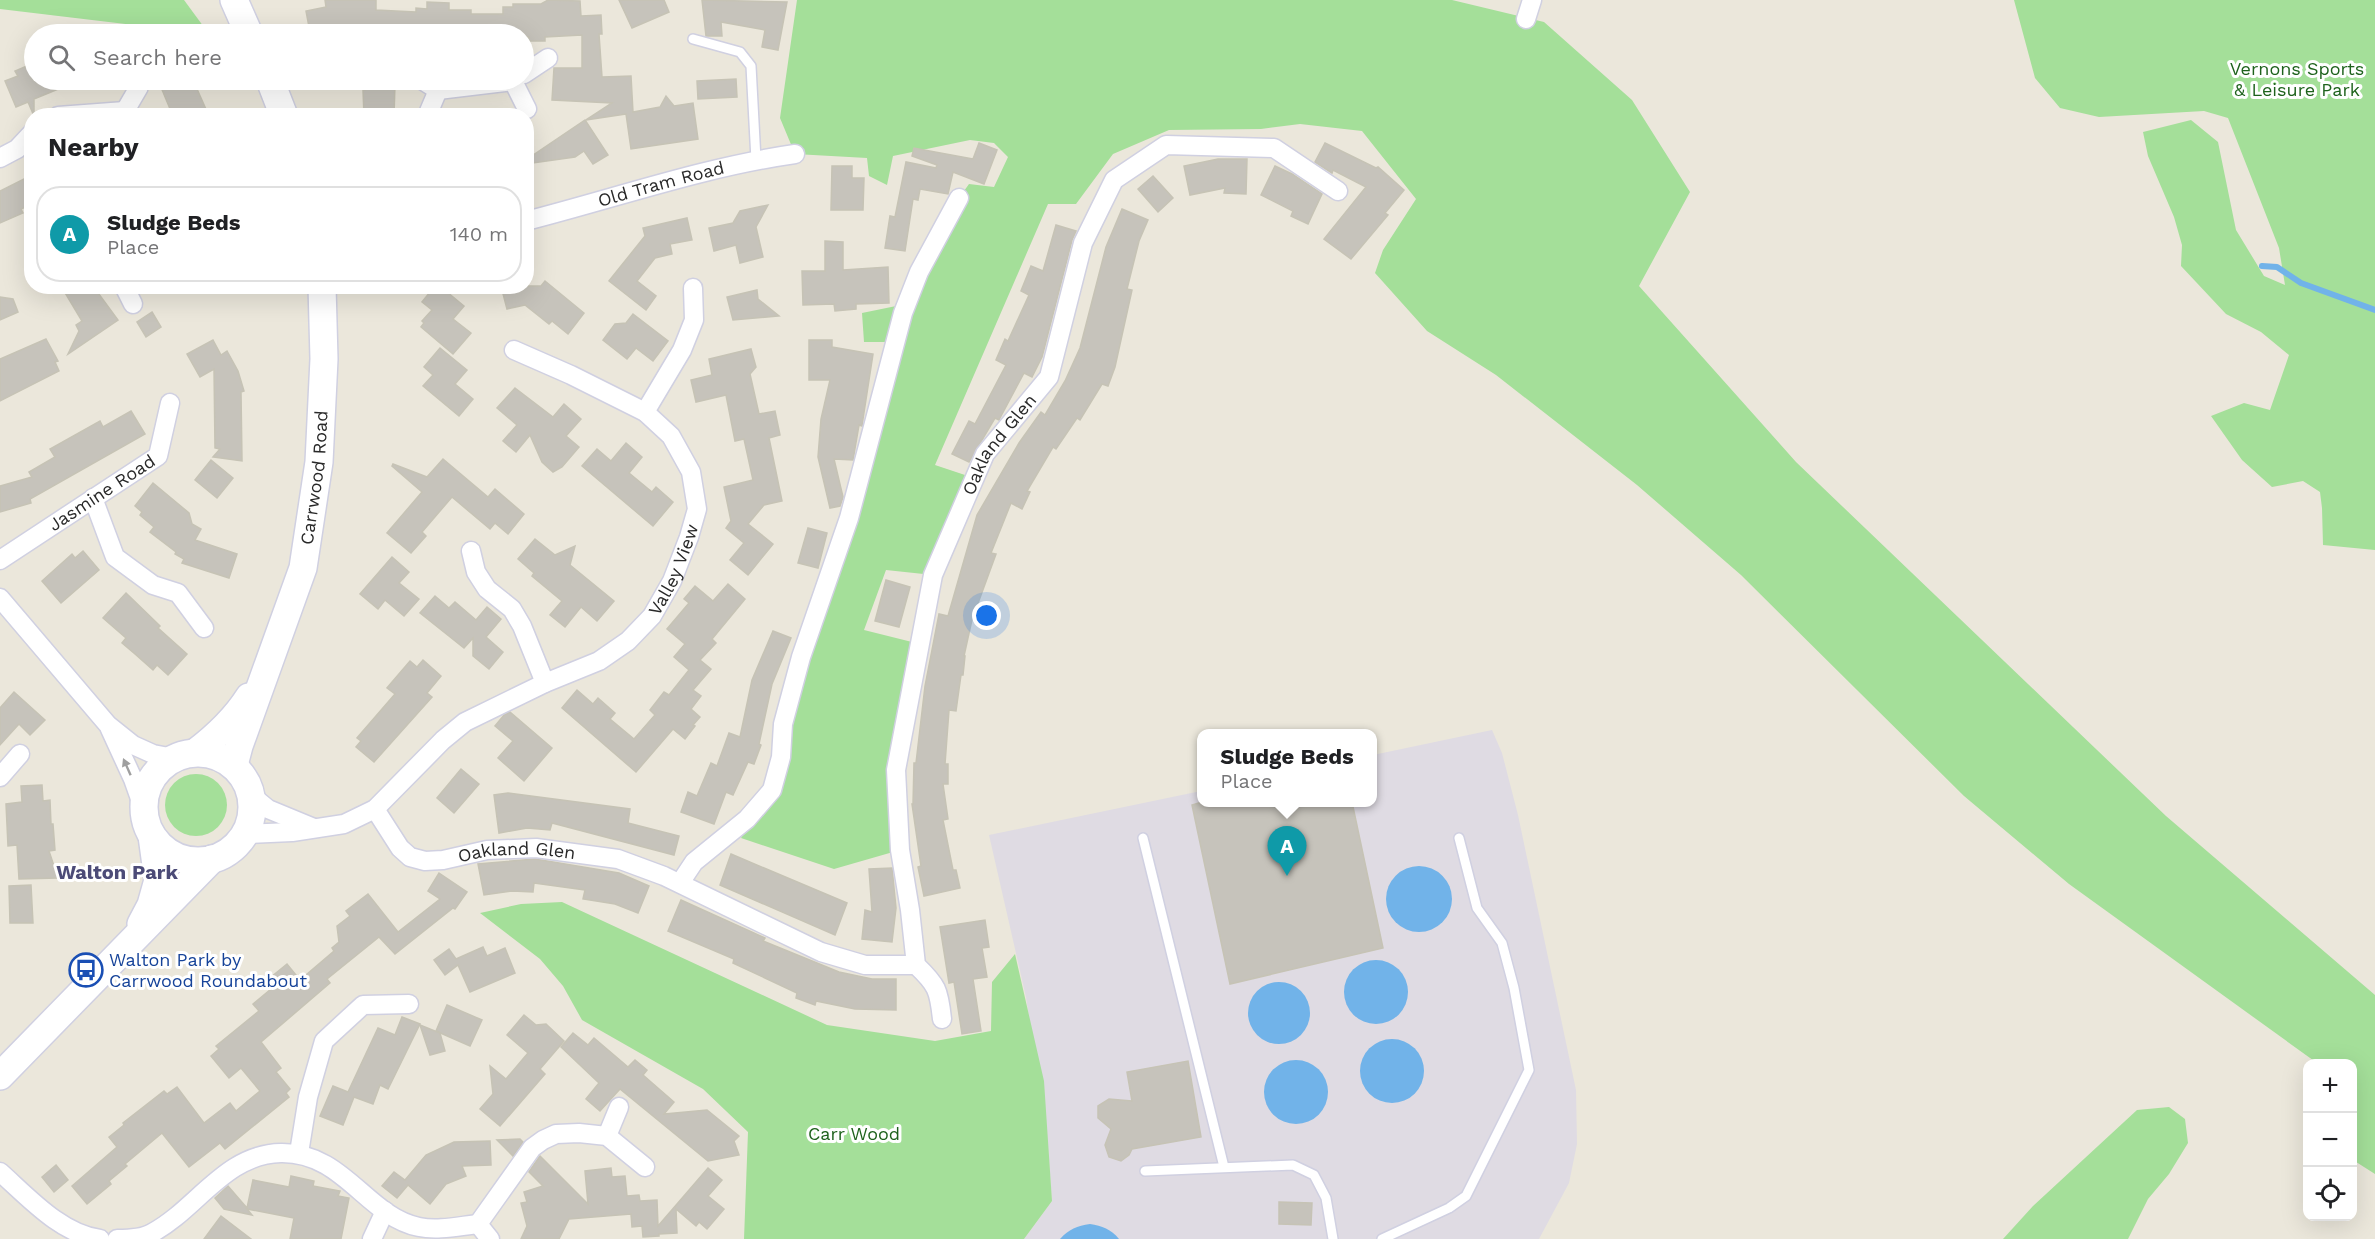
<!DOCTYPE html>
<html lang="en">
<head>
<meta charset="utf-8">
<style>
	:root { --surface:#fff; --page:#f6f6f6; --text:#202124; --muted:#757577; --line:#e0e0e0; --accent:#4040f2 }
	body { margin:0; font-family:"Work Sans",sans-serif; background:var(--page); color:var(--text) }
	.controls { position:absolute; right:18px; bottom:18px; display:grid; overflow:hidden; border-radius:12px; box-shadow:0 6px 24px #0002 }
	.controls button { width:54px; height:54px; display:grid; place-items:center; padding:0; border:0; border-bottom:2px solid var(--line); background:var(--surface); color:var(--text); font:30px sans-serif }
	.you { position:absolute; left:987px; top:616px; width:21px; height:21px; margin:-15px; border:4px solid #fff; border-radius:50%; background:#1a73e8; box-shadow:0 0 0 9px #1a73e833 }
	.badge { display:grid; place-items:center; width:39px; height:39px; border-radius:50%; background:var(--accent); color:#fff; font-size:20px; font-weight:700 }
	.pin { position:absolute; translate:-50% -50px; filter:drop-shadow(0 2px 3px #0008) }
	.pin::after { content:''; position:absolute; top:32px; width:21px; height:18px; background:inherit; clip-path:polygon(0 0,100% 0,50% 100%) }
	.popup { position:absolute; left:1197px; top:729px; width:180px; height:78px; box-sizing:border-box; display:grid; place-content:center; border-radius:12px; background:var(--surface); filter:drop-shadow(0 2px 4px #0005); font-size:20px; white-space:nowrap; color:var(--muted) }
	.popup b { font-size:22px; color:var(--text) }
	.popup::after { content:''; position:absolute; left:50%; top:100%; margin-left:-12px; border:12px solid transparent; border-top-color:var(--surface) }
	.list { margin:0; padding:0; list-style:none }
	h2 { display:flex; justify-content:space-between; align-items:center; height:78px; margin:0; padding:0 24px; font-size:26px }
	h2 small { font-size:20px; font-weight:400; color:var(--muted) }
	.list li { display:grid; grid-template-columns:39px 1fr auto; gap:18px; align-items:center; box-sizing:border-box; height:96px; margin:0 12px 12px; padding:0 12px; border:2px solid var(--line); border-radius:24px }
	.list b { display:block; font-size:22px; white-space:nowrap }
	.list p { margin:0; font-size:20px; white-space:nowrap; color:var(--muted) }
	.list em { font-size:20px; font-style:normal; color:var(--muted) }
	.icon { flex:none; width:33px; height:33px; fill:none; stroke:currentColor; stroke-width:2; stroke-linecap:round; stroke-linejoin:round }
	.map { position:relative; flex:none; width:2375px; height:1239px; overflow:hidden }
	.search { position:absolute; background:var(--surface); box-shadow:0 6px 24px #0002; left:24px; top:24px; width:510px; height:66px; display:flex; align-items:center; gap:15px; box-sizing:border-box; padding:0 21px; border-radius:33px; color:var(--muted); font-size:22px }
	.panel { position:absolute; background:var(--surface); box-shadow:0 6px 24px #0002; left:24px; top:108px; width:510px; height:186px; border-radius:24px }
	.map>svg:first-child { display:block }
</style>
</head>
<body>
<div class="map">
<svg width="2375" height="1239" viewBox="0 0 2375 1239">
	<rect width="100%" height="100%" fill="#ebe7db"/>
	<!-- industrial -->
	<path fill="#dfdbe3" d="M1492,730l10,23 16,62 58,275 1,54 -8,39 -30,56h-515l28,-38 -4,-54 -22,-150 -37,-162 212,-44 1,11h170l1,-47z"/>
	<!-- green -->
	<g fill="#a4df99">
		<path d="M0,0h184l25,34 -209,-25z"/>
		<path d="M797,0h655l92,22 88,78 58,92 -51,94 157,176 370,354 209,179v179l-22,-14 -1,-96 -35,-1 -248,-179 -105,-88 -223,-221 -104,-90 -141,-110 -69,-44 -52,-58 8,-23 33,-51 -54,-68 -62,-7 -39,5 -92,1 -56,24 -37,50h-28l-113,261 39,13 -41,97 -47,-5 -22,60 56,14 -24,126 4,80 -66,19 -93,-31 31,-48 122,-448h-30l-2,-29 39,-8 58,-107 10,-14 25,3 14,-30 -14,-14 -24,-3 -77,16 -6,29 -18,-9 -2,-18 -72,-4 -15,-36z"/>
		<path d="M2014,0h361v550l-52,-5 -1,-37 -2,-16 -17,-11 -31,6 -30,-27 -31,-44 33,-13 26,7 19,-55 -28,-23 -35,-18 -45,-48 1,-21 -8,-28 -26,-61 -5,-24 48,-12 27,22 18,88 28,46 21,9 -6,-37 -51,-130 -24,-7 -105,6 -39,-9 -25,-30z"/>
		<circle cx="196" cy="805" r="31"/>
		<path d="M562,902l265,123 108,16 56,-10 1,-49 23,-28 29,127 8,120 -28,38h-280l4,-107 -45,-43 -121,-69 -19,-34 -23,-27 -60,-46 41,-9z"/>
		<path d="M2169,1107l16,12 3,24 -19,31 -21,25 -20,40h-125l30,-33 104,-96z"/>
	</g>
	<!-- water -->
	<g fill="#71b3e9">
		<circle cx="1419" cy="899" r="33"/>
		<circle cx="1376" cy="992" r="32"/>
		<circle cx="1279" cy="1013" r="31"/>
		<circle cx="1392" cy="1071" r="32"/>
		<circle cx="1296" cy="1092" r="32"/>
		<path d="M1090,1224c12,2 21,5 29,15h-59c9,-10 17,-13 30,-15z"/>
	</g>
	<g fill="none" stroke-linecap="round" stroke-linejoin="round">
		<!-- stream -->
		<path stroke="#71b3e9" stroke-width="6" d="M2262,266l15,1 24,16 74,27"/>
	</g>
	<!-- building -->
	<g fill="#c6c3bb" stroke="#c6c3b5" stroke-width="1.5">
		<path d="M325,0h51v10l40,2v-4l11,1v-7l22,1v7h22v4h32v-7h10v-3h28l7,-4 32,1 1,15 20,-1 1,19h-3l3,43 29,-1 2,36 27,-5 6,-11 8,10 19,-3 5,36 -67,10 -5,-35 -40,6 26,-17 -60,-3 2,-32h28v-33l-37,2v4h-17l1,-4h-5v-3h-198l-1,-5 -15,3 -4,-21 20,-4z"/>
		<path d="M619,0h45l5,12 -37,16z"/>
		<path d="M702,0l85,2 -9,48 -16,-3 3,-17 -44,-8 1,14h-16z"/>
		<path d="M34,63v17h46l-46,19v17l-6,-14 -12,5 -11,-26 13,-5 -3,-5z"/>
		<path d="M736,79l1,18 -39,2 -1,-18z"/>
		<path d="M158,80h35l16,36h-36z"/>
		<path d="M366,83l29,1 -1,32h-30l-1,-26h2z"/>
		<path d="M585,120l23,35 -15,9 -9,-13 -9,6 -49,7v-4z"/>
		<path d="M979,143l18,7 -13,34 -31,-12 -5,22 -28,-5 -2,11 -5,-1 -8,52 -20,-3 5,-32 5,1 11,-55 30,6 1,-3 -25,-9 2,-8 59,11z"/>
		<path d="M1325,143l51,25 2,-1 26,23 -19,23 3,2 -37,44 -27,-20 42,-52 -33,-17 -1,3 -17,-11z"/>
		<path d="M1218,159h29l-1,35 -22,-1 1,-5 -35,7 -6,-29z"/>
		<path d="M832,166h20v12h12l-1,32h-32z"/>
		<path d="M1275,166l17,8 30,20 -14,30 -17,-8 2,-5 -32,-16z"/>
		<path d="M32,175v29l-11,5 2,4 -23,10v-32z"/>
		<path d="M1153,176l20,22 -15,14 -20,-23z"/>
		<path d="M768,205l-12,22 7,30 -23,6 -4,-18 -22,6 -5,-23 24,-5 7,-12z"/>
		<path d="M1122,209l26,11 -9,21 -12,48 5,1 -17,77 -7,19 -6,-2 -22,36 -3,-2 -21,31 -3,-2 -26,44 3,1 -8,17 -11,-6 -20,50 5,1 -19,52h-2l-11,50h1l-2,19h-2l-5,36 -7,-1 -4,54h3v20h-5l5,35 -5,1 10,50h3l4,18 -36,8 -6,-29 3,-1 -9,-62h1l1,-41h2l9,-77 14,-72 9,2 29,-101 42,-72 22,-31 4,3 20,-34 15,-33 26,-101z"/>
		<path d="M687,218l5,22 -22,4 2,10 -17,4 -18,23 19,15 -10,14 -37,-29 36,-45 -2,-8z"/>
		<path d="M1056,225l20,6 -4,9 -30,117 -10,20 -8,-4 -24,45 -1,2 -4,-2 -26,44 -17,-8 17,-33 6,3 31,-59 -10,-5 9,-21 3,2 21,-46 -8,-4 10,-25 12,5z"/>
		<path d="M825,241l18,1v28l45,-3 1,36 -33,1v5l-21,2 -1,-7 -31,1 -1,-34h23z"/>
		<path d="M545,281l39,32 -16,21 -16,-13 -3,3 -24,-19 -18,4 -6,-23h40z"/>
		<path d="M61,286h32l25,34 -50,34 11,-23 -3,-6 6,-4z"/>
		<path d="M435,286h3l8,7 1,-1 17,14 -11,13 18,14 -18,21 -32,-27 3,-4 -2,-2 10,-11 -10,-8z"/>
		<path d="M757,290l1,9 21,17 -46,4 -6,-23z"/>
		<path d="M0,297l13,2 5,13 -18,8z"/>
		<path d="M152,312l9,15 -15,10 -9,-15z"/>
		<path d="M633,314l35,27 -15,20 -17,-13 -9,11 -24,-19 12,-16 11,-1z"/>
		<path d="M46,339l12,22 -3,1 4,9 -59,30v-42z"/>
		<path d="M213,340l8,15 6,-4 11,20 6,20 -3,1 1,69 -29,-4 7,-8 -5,-1 -1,-79 -14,8 -13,-23z"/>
		<path d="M809,340h23v7l41,7 -10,65 -1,7 -3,-1 -6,35 -19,-1 9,38 -3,9 -10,2 -12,-51 3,-38 9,-39h-21z"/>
		<path d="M440,348l27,22 -12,14 18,15 -14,17 -36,-30 10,-11 -9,-8z"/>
		<path d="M751,349l5,18 -6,7 9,40 16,-3 5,24 -11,3 13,63 -18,4 -16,19 25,20 -25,31 -18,-15 14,-17 -18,-15 5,-7 -7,-34 29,-7 -9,-41 -9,2 -9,-46 -30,7 -5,-22 21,-5 -3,-16z"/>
		<path d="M515,388l38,29 11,-13 17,15 -15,17 13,11 -17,20 -9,5 -11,-10 -12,-27 -14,17 -13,-11 14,-16 -20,-17z"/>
		<path d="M131,411l14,23 -115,65 1,4 -31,9v-26l32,-9 -3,-5 26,-15 -5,-8 50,-28 3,6z"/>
		<path d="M626,443l16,14 -13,16 23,19 4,-5 17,15 -20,24 -71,-60 15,-17 14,12z"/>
		<path d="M443,459l45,38 7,-8 29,25 -16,20 -13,-11 -5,6 -38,-32 -30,35 4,4 -15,17 -24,-20 35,-41 -30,-26 1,-2 34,13z"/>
		<path d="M211,460l22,18 -16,20 -22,-18z"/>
		<path d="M153,483l36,30 3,11 9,5 -6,11 42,14 -8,24 -47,-15 2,-4 -9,-5 1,-2 -26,-20 4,-5 -14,-12 2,-3 -7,-6z"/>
		<path d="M808,528l19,5 -9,35 -20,-5z"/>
		<path d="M535,539l20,16 20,-9 -5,19 44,36 -17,20 -16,-14 -16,20 -15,-12 12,-14 -30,-25 2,-3 -16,-14z"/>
		<path d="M83,551l16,19 -38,33 -19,-22 30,-27 3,4z"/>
		<path d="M392,557l17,15 -10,11 20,16 -15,17 -19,-16 -7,9 -18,-15z"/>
		<path d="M886,580l24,7 -11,40 -24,-6z"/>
		<path d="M728,584l17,15 -33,40 4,4 -16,17 11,9 -18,21 8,6 -10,13 9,8 -7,8 2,1 -10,13 -12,-10 -37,43 -74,-64 15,-18 16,14 5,-6 17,15 -5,6 24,20 21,-24 -5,-5 14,-18 5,3 20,-25 -15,-13 11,-13 -18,-15 22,-26 -5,-4 11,-13 18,15z"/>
		<path d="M126,593l34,33 -2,2 29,26 -19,21 -11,-10 -4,5 -18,-16 -13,-11 4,-5 -23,-20z"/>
		<path d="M435,596l14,12 6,-6 21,18 11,-13 14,12 -15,18 17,15 -14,17 -16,-13v-18l-9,10 -44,-35z"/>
		<path d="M773,631l18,7 -19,46 -13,60 2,1 -7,19 -6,-2 -15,33 -7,-3 -12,32 -33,-12 7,-20 9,4 14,-33 6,3 12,-33 11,4 12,-57z"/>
		<path d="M423,660l18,16 -14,17 5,4 -58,65 -18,-15 5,-6 -4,-3 38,-44 -8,-6 23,-27 7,6z"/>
		<path d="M14,692l31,28 -15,15 -11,-11 -19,21v-37z"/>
		<path d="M510,712l42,36 -28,33 -26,-23 15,-17 -18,-15 9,-11z"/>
		<path d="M461,769l18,15 -25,29 -17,-15z"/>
		<path d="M42,785l1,16 7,-1 1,24h2l2,26 -6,1 9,27 -39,1 -2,-34 -9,1 -2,-42 16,-2 -1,-16z"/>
		<path d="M508,793l122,16 -2,14 51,13 -5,19 -122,-32 -2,7 -23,-2 -28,5 -5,-38z"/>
		<path d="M1202,802h150l31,146 -153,36 -38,-179z"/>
		<path d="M731,854l116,49 -12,32 -115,-50z"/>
		<path d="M535,859l84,14 30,13 -11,27 -23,-9 -32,-5 2,-9 -51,-7 -1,9 -21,-1 -28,4 -6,-31z"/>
		<path d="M892,868l4,40 -4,34 -30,-3 3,-29 7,2 -3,-43z"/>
		<path d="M439,873l28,19 -12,17 -2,-1 -58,46 -16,-17 -52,42 3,4 -69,59 20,26 -5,4 14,17 -4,4 3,4 -64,52 -5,-6 -31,24 -27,-34 -37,31 2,2 -18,15 2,3 -24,20 -15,-18 45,-39 -8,-10 15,-12 -1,-2 41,-32 3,3 10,-7 27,36 26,-20 6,8 24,-20 -19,-23 -12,10 -18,-22 8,-7 -3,-3 43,-35 -6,-7 24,-20 -6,-7 16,-13 13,16 34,-29 -2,-3 7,-6 -2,-16 13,-10 -4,-5 22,-17 30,38 42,-33 -12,-8z"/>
		<path d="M31,885l2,38h-23l-1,-37z"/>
		<path d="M681,900l84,38 -2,3 76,31 33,7h24v31l-41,-1 -39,-8 -1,4 -19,-7 1,-5 -64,-30 1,-4 -66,-28z"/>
		<path d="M985,920l4,27 -7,1 5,29 -14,2 8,52 -19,3 -8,-52 -5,1 -9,-56z"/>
		<path d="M483,947l4,9 18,-8 10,25 -45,19 -12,-27 -13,10 -11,-15 15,-11 7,10z"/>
		<path d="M447,1005l35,15 -12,26 -34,-15z"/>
		<path d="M524,1015l12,10 10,-1 18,17 -24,28 5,5 -45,52 -20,-17 13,-15 -3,-28 16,13 22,-26 -21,-18z"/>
		<path d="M402,1017l18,7 -32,65 -8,-4 -7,19 -19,-7 -11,28 -23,-9 13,-30 15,6 30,-64 17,7z"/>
		<path d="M420,1025l20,8 5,18 -15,4z"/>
		<path d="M573,1033l15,12 6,-7 34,29 7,-7 12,10 -4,5 31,27 -10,12 43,-4 32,26 -5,5 5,14 -31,6 -88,-72 -20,22 -14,-12 13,-16 -38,-36z"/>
		<path d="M1188,1061l13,76 -69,12 -3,6 -8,6 -12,-4 -4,-12 6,-16 -13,-11v-12l11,-7 23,2 -5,-29z"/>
		<path d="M520,1139l3,3 -10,14 -16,-16z"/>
		<path d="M490,1141l1,24 -29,1 4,10 -20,8 -16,20 -22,-19 -11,13 -15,-12 12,-14 11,8 21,-25 28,-13z"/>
		<path d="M540,1156l48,48 -3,-33 26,-3 1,9 13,-1 2,20 12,-1 1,6 17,-1 1,26 50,-58 14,12 -14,16 16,13 -17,20 -8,-7 -3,4 -20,-17 1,24 -18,1v2l-16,1 -1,-11 -10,1 -1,-13 -62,5 -10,20h-38l6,-13 -6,-23 6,-1 -3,-10 19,-6 -14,-14z"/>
		<path d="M56,1165l12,15 -14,12 -12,-15z"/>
		<path d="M291,1176l23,5 -1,5 27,5 -2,5 11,2 -8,41h-51l4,-21 -47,-9 5,6 -28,-6 -9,-11 13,-12 19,22 6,-28 36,7z"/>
		<path d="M1279,1202l33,1 -1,22 -32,-1z"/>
		<path d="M221,1216l30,23h-47z"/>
	</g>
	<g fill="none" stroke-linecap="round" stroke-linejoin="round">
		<defs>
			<g id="lane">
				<path d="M693,39l47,13 11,14 5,94"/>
				<path d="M1143,838l81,329"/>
				<path d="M1145,1171l148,-6 21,10 12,23 7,41"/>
				<path d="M1382,1239l67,-31 17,-12 63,-126 -15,-82 -12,-45 -25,-35 -18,-70"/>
			</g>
			<g id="street">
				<path d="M1526,19l6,-19"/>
				<path d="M524,74l24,-16"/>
				<path d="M422,80l16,10 75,-9"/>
				<path d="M516,80l-3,1 14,28"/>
				<path d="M125,111l14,-24"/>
				<path d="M58,116l67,-5 2,5"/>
				<path d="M427,116l11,-26"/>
				<path d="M0,158l17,-9 15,-16"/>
				<path id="s1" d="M526,221c90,-23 178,-54 269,-67"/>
				<path d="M124,286l9,18"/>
				<path d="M645,412l37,-62 12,-30 -1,-32"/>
				<path d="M93,498l22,59 38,28 25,8 26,35"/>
				<path d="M471,551l5,21 11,17 25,20 10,17 23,57"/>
				<path id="s2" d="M0,560l158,-104 12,-53"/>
				<path d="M0,598l108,127 25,20 20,9 21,4"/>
				<path d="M110,729l23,50 11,31"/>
				<path d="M0,777l20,-23"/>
				<path d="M251,795l17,14 46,19"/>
				<path id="s3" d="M375,809l25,39 10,9 15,4 18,-1 44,-10 49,-2 82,11 46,17 157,76 44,13h51"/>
				<path id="s4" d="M245,834l47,-2 52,-8 31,-15 68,-69 22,-18 80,-39 54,-22 29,-20 24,-25 20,-35 17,-44 8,-28 -6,-37 -20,-36 -26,-24 -74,-37 -57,-25"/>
				<path d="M680,883l14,-21 53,-43 25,-29 9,-33 2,-33 18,-67 48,-139 54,-205 16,-41 40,-74"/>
				<path id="s5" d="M942,1019c-3,-29 -5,-34 -26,-54l-6,-55 -10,-60 -4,-80 37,-195 52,-121 64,-77 34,-134 31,-63 52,-35 108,3 64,43"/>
				<path d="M607,1136l12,-29"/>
				<path d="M299,1153l9,-56 16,-56 39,-36 46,-1"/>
				<path d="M0,1172c28,25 61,62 100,67"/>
				<path d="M478,1224l12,15"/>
				<path d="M117,1239c11,0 25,0 35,-6 45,-24 73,-79 129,-80 63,-1 85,63 138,74 19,4 40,-1 59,-3l54,-76 11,-8 13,-6 23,-1 28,3 38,31"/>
				<path d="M372,1239l13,-28"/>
			</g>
			<g id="secondary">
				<path d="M234,0l15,34"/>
				<path d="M270,80l14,36"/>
				<path d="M196,752c21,-16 39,-33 53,-55"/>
				<circle cx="198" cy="807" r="54"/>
				<path id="s6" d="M234,765l5,-19 64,-178 16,-106 5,-103 -2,-73"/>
				<path d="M141,924l10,-19 7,-25 -6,-44"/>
				<path d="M0,1076l212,-217"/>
			</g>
		</defs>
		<!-- lane casing -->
		<use href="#lane" stroke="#d0d0e1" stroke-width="12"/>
		<!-- street casing -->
		<use href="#street" stroke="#d0d0e1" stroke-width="21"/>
		<!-- secondary casing -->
		<use href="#secondary" stroke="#d0d0e1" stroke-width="30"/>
		<!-- lane -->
		<use href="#lane" stroke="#fff" stroke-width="9"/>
		<!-- street -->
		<use href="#street" stroke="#fff" stroke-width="18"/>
		<!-- secondary -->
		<use href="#secondary" stroke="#fff" stroke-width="27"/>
	</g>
	<!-- one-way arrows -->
	<defs><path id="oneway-solid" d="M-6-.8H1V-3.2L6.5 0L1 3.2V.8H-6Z" transform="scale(1.5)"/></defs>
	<use fill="#9f9f9f" href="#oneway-solid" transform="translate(127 767) rotate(-114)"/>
	<!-- icons -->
	<defs>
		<symbol id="bus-ring" viewBox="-11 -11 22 22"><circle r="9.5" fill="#fff" stroke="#1a4fb4" stroke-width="1.5"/><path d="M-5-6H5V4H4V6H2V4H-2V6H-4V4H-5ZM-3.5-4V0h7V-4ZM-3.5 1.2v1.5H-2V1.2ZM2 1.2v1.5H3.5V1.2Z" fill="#1a4fb4"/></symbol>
	</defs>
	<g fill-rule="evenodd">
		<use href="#bus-ring" x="67" y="951" width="38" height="38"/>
	</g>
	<g text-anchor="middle" stroke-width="6" stroke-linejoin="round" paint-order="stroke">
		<!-- park labels -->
		<g font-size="18" fill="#1e621c" stroke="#fff">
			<text x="2297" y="75">Vernons Sports<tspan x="2297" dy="21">&amp; Leisure Park</tspan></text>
			<text x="854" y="1140">Carr Wood</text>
		</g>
		<!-- street labels -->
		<g font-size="18" fill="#292929" stroke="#fff">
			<text dy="6" stroke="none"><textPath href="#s1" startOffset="140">Old Tram Road</textPath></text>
			<text dy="6" stroke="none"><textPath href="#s5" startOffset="604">Oakland Glen</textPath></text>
			<text dy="6" stroke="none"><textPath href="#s6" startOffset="300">Carrwood Road</textPath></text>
			<text dy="6" stroke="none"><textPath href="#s2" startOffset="122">Jasmine Road</textPath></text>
			<text dy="6" stroke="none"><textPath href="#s4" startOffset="528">Valley View</textPath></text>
			<text dy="6" stroke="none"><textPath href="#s3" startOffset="168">Oakland Glen</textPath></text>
		</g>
		<!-- transit labels -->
		<g font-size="18" fill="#164399" stroke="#fff" text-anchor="start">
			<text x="109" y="966">Walton Park by<tspan x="109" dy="21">Carrwood Roundabout</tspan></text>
		</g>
		<!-- neighbourhood labels -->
		<g font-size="20" font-weight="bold" fill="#4c4b77" stroke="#fff">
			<text x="117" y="879">Walton Park</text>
		</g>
	</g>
</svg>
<div class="controls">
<button>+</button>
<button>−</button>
<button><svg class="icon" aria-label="locate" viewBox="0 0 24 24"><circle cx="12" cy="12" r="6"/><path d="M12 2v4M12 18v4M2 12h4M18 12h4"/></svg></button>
</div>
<div class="you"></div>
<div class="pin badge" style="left:1287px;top:876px;background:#0f9aa8">A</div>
<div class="popup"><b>Sludge Beds</b>Place</div>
<div class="search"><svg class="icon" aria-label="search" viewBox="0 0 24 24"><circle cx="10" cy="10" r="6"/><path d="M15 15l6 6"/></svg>Search here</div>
<section class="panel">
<h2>Nearby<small></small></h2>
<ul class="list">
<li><span class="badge" style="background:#0f9aa8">A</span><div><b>Sludge Beds</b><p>Place</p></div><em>140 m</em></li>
</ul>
</section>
</div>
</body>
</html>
